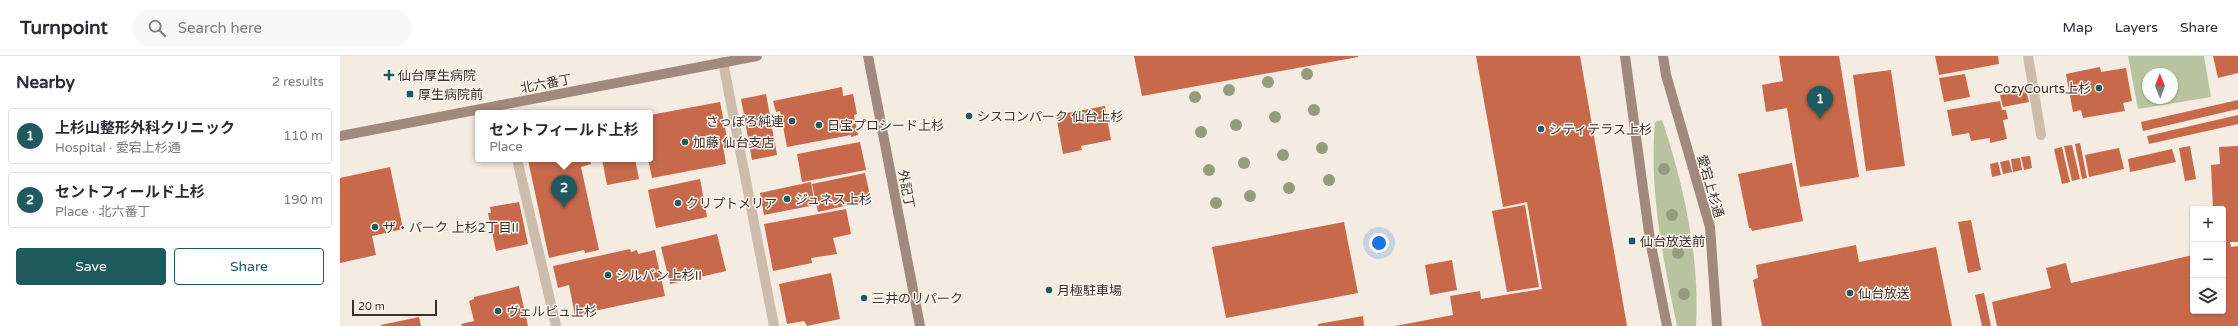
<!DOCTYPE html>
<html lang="en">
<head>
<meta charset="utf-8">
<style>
	:root { --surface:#fff; --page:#f7f7f7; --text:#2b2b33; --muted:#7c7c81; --line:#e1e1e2; --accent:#1f5a5e }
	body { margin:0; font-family:"Varela Round","Noto Sans JP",sans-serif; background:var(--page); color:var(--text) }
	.controls { position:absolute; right:12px; bottom:12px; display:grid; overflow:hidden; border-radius:4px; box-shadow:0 1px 3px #0004 }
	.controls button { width:36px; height:36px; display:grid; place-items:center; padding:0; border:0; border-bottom:1px solid var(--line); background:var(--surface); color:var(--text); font:20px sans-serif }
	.compass { position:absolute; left:1802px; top:12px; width:36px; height:36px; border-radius:50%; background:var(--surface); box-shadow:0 1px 3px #0004; rotate:359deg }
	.scale { position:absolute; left:12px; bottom:10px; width:85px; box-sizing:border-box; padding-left:4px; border:2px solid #3b302b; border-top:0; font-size:11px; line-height:14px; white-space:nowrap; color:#3b302b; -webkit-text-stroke:3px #fbf5ee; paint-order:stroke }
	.you { position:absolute; left:1039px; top:187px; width:14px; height:14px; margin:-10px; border:3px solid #fff; border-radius:50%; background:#1a73e8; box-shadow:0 0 0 6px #1a73e833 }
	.badge { display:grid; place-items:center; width:26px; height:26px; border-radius:50%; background:var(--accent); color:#fff; font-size:13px; font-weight:700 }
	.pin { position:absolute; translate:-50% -33px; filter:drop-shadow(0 1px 2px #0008) }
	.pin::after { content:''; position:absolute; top:21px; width:14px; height:12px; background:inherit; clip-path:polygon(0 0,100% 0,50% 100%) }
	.popup { position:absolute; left:135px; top:54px; width:178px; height:52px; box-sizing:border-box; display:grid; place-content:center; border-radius:4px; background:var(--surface); filter:drop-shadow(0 1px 3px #0005); font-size:13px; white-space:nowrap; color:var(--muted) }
	.popup b { font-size:15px; color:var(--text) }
	.popup::after { content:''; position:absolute; left:50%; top:100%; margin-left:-8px; border:8px solid transparent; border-top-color:var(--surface) }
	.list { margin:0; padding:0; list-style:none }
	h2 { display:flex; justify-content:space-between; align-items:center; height:52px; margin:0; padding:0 16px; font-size:17px }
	h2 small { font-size:13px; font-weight:400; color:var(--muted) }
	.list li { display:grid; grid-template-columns:26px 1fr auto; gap:12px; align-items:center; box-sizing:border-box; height:56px; margin:0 8px 8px; padding:0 8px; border:1px solid var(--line); border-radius:4px }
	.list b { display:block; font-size:15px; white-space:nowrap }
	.list p { margin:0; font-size:13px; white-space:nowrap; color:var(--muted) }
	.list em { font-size:13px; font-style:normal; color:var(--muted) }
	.actions { display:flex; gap:8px; padding:12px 16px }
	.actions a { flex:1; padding:9px 0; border:1px solid var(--accent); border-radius:4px; text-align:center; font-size:14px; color:var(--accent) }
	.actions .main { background:var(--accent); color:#fff }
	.icon { flex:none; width:22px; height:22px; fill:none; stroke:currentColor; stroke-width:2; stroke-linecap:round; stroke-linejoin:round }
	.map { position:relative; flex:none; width:1898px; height:270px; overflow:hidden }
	header { display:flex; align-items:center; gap:24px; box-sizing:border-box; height:56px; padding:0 20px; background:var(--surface); border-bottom:1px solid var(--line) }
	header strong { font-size:19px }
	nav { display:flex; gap:22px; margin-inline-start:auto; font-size:14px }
	.search { width:280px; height:36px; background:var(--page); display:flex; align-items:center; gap:10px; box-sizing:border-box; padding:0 14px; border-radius:22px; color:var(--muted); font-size:15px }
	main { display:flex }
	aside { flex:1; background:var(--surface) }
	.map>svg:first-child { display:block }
</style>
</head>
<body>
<header>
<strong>Turnpoint</strong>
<div class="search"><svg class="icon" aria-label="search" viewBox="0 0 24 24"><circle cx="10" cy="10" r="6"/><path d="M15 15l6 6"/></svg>Search here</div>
<nav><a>Map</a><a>Layers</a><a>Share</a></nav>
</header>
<main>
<aside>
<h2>Nearby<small>2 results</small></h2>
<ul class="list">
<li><span class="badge">1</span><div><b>上杉山整形外科クリニック</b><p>Hospital · 愛宕上杉通</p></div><em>110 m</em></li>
<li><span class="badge">2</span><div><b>セントフィールド上杉</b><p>Place · 北六番丁</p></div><em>190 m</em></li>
</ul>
<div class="actions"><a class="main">Save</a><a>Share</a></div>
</aside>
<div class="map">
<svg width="1898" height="270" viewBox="0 0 1898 270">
	<rect width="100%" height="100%" fill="#f4ebe1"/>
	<!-- green -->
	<g fill="#b8c4a0" fill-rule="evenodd">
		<path d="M1788,0h76l7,41 -73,12zM1808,18h24v24h-24z"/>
		<path d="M1322,64c22,65 38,138 34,206h-19c-14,-68 -28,-134 -22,-204z"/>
	</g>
	<!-- building -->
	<g fill="#c8694b">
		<path d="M794,0h224v1l-216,39z"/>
		<path d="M1136,0h104l47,270h-232l58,-11 -3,-19 30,-5 1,8 61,-10 -15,-87 -24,5z"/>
		<path d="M1439,0h60l20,121 -59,10 -13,-79 -21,4 -4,-27 21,-4z"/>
		<path d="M1595,0h63l1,8 -60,11z"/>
		<path d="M1873,0h25v17l-20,5z"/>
		<path d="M1760,11l1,5 25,-4 6,33 -9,2 2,8 -42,7 -2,-8 -8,2 -7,-38z"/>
		<path d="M1551,14l14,96 -39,5 -13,-96z"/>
		<path d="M1625,18l5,23 -26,5 -5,-24z"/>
		<path d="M502,31l1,9 10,-2 4,20 -3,1 4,20 -7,2v-2l-64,12 -7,-36 -4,1 -3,-11z"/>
		<path d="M1686,34l3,12 -26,5 -3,-12z"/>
		<path d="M426,38l11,61 -25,5 -11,-61z"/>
		<path d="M1898,44v9l-95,22 -2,-9z"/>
		<path d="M1660,45l2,9h4l2,9 -5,1 4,19 -17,4v-5l-19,3 -2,-8 -17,3 -5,-26z"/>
		<path d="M380,46l7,36 -5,1 4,25 -74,14 -4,-19h2v-44z"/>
		<path d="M765,50l6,34 -30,6 1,4 -19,4 -7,-39z"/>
		<path d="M1898,59v9l-89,20 -2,-8z"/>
		<path d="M520,86l6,28 -64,12 -5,-28z"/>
		<path d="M1740,87l7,35 -5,1 -7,-35z"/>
		<path d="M1732,89l8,34 -8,2 -8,-35z"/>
		<path d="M1850,90l6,33 -11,2 -6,-33z"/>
		<path d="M1898,90v96h-8l1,5 7,-1v80h-241l-5,-24 59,-14 -5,-20 20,-5 5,20 122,-28v56h30v-102h-10l-2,-44 9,-1 -1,-17z"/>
		<path d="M1722,91l8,35 -8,2 -8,-35z"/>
		<path d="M1779,92l5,21 -35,8 -4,-22z"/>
		<path d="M1832,93l4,13 -46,10 -2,-13z"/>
		<path d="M1690,100l2,12 -8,2 -3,-13z"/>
		<path d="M1680,102l2,12 -9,2 -2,-13z"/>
		<path d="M250,103l1,5 -10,3 18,83 -14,3 -1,-3 -35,8 -21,-98z"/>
		<path d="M262,103h33l4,20 -32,6z"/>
		<path d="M1669,104l3,12 -9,2 -3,-12z"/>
		<path d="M1658,106l3,13 -9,2 -2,-13z"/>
		<path d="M1452,107l11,58 -51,10 -1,-3h-2l-11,-54z"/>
		<path d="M50,111l13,62 -31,7 4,19 -36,8v-85z"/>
		<path d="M525,117l6,27 -53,12 -6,-28z"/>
		<path d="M360,123l7,38 -51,11 -8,-38z"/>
		<path d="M471,126l4,23 -51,10 -4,-22z"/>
		<path d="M179,146l9,42 -32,7 -8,-38h3l-1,-6z"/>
		<path d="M1185,149l14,82 -32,5 -15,-81z"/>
		<path d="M506,153l5,25 -18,4 4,16 -26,4 1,5 -39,8 -9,-47z"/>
		<path d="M1631,164l10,50 -13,3 -10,-51z"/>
		<path d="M1004,166l14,71 -132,25 -14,-71z"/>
		<path d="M377,178l9,37 -56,13 -9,-37z"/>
		<path d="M1516,189l3,17 77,-15 16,79h-190l-9,-46 5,-2 -2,-13z"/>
		<path d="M290,193l1,3 6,-2 1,4 17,-4 10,46 -90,19 -6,-30 -11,3 -5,-22z"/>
		<path d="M1112,204l5,30 -27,5 -5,-30z"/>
		<path d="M491,217l9,46 -33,7 -3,-5 -17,3 -8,-40z"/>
		<path d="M179,230l9,40h-66l-1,-2 13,-3 -5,-20 5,-2v-2z"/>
		<path d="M1644,237l7,33h-9l-7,-31z"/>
		<path d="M1023,260l1,10h-46v-2z"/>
		<path d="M79,261l2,9h-40v-1z"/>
	</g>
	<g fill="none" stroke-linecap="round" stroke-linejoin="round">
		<!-- lane -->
		<path stroke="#cdbbac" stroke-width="10" d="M1688,0l13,79"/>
		<!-- street -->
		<g stroke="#cdbbac" stroke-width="10">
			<path d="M383,6l51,264"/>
			<path d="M177,103l39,167"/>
		</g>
		<!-- secondary -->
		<g stroke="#a18a7d" stroke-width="10">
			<path d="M528,0l52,270"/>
			<path d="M1285,0l25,184 17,86"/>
			<path d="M1323,0l3,19 44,152 7,99"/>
			<path d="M0,80l417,-80"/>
		</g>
	</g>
	<!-- trees -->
	<g fill="#969b7f">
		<circle cx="967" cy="18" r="6"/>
		<circle cx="928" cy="26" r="6"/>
		<circle cx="889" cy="34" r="6"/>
		<circle cx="855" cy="41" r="6"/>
		<circle cx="974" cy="54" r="6"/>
		<circle cx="935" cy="61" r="6"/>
		<circle cx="896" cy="69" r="6"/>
		<circle cx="861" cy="76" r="6"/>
		<circle cx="982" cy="92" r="6"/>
		<circle cx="943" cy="99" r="6"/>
		<circle cx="904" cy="107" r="6"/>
		<circle cx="1324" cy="113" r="6"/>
		<circle cx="869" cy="114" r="6"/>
		<circle cx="989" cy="124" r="6"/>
		<circle cx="949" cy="132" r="6"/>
		<circle cx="910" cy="140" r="6"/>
		<circle cx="876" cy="147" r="6"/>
		<circle cx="1332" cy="159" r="6"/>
		<circle cx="1338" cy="197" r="6"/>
		<circle cx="1344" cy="238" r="6"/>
	</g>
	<!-- markers -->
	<g fill="#1f5a5e" stroke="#fbf5ee" stroke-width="1.5">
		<path d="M47 13h4v4h4v4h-4v4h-4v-4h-4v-4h4z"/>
		<circle cx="1759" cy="32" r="4"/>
		<rect x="66" y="34" width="8" height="8" rx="2"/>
		<circle cx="629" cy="60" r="4"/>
		<circle cx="452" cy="65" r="4"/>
		<circle cx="479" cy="69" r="4"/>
		<circle cx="1201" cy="73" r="4"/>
		<circle cx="345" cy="86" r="4"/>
		<circle cx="447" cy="143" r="4"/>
		<circle cx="338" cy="147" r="4"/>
		<circle cx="35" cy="171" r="4"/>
		<rect x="1288" y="181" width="8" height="8" rx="2"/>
		<circle cx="268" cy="219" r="4"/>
		<circle cx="709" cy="234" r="4"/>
		<circle cx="1510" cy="237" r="4"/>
		<circle cx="524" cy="242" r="4"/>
		<circle cx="158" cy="255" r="4"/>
	</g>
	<g text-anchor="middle" stroke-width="3" stroke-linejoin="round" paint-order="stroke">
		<!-- poi labels -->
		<g font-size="13" fill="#3b302b" stroke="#fbf5ee" text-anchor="start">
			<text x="58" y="24">仙台厚生病院</text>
			<text x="1751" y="37" text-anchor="end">CozyCourts上杉</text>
			<text x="78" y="43">厚生病院前</text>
			<text x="637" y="65">シスコンパーク 仙台上杉</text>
			<text x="444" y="70" text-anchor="end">さっぽろ純連</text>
			<text x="487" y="74">日宝プロシード上杉</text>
			<text x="1209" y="78">シティテラス上杉</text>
			<text x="353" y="91">加藤 仙台支店</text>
			<text x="455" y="148">ジュネス上杉</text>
			<text x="346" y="152">クリプトメリア</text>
			<text x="43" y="176">ザ・パーク 上杉2丁目II</text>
			<text x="1300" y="190">仙台放送前</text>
			<text x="276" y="224">シルバン上杉II</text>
			<text x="717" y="239">月極駐車場</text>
			<text x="1518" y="242">仙台放送</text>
			<text x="532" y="247">三井のリパーク</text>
			<text x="166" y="260">ヴェルビュ上杉</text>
		</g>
		<!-- street labels -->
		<g font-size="13" fill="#3b302b" stroke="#fbf5ee">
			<text transform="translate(206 27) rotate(-11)" y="5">北六番丁</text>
			<text transform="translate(1371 130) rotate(74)" y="5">愛宕上杉通</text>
			<text transform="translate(567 133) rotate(79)" y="5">外記丁</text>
		</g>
	</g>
</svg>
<div class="controls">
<button>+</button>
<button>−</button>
<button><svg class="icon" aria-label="layers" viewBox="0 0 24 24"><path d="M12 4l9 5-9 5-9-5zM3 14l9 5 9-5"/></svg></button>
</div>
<svg class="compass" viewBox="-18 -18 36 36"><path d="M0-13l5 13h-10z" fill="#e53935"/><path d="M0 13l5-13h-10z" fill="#7c7c81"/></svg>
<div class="scale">20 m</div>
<div class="you"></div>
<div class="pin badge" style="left:1480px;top:63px">1</div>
<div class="pin badge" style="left:224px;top:152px">2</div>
<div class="popup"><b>セントフィールド上杉</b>Place</div>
</div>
</main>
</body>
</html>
